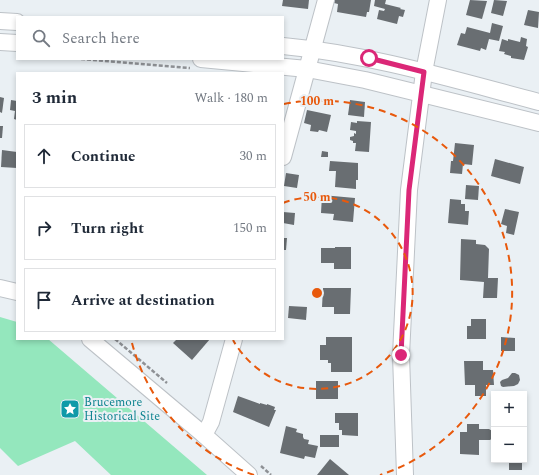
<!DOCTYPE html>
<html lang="en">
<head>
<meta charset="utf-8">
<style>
	:root { --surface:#fff; --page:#f6f6f7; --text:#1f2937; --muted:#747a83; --line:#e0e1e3 }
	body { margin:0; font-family:Spectral,serif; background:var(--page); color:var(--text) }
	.controls { position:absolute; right:12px; bottom:12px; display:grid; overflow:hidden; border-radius:0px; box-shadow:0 2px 6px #0003 }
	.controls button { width:36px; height:36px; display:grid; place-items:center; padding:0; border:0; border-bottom:1px solid var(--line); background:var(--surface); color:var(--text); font:20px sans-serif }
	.stop { position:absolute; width:12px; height:12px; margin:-9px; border:3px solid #db2777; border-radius:50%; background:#fff }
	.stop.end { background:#db2777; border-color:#fff; box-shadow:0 1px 4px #0008 }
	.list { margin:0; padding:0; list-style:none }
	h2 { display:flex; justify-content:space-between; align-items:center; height:52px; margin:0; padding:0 16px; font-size:17px }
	h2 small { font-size:13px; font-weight:400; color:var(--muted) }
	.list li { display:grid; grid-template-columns:26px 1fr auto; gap:12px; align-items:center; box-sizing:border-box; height:64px; margin:0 8px 8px; padding:0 8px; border:1px solid var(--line); border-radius:0px }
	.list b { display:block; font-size:15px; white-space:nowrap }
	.list em { font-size:13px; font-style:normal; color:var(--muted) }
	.icon { flex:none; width:22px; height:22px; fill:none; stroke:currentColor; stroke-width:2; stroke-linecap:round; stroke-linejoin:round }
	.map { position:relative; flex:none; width:539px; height:475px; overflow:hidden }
	.search { position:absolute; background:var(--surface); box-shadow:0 2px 6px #0003; left:16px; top:16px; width:268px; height:44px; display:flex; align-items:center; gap:10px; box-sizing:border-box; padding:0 14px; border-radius:0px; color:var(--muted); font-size:15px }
	.panel { position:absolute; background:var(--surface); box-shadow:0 2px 6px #0003; left:16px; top:72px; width:268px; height:268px; border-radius:0px }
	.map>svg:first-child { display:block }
</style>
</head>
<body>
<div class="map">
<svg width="539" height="475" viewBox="0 0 539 475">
	<rect width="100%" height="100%" fill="#eaf0f4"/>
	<!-- green -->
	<path fill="#94e7bd" d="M0,317l17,5v17h31l159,136h-96l-36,-34 -57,25 -18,-18z"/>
	<!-- building -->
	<g fill="#696e72">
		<path d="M283,0h26l-1,9 -26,-3z"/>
		<path d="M335,0h36l-2,12h-2l-1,5 -29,-5 1,-8 -4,-1z"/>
		<path d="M375,0h11l-1,4 16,4 -1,1 5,1 -2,7 -4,-1 -2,8 -20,-5 2,-9 5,1 1,-2 -11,-3z"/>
		<path d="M470,0l17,1 -5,18 -16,-4z"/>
		<path d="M494,0l13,1 -4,15 -12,-3z"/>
		<path d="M528,10l11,2 -1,16 -14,-3z"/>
		<path d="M492,23l11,3 -4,15 -10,-2 -3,11 -5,-2 -1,3 -23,-6 4,-12 4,1 2,-7 23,6z"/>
		<path d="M521,37l6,2 -1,7 2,1 -4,13 -13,-2v-2l-7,-2 1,-2 -6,-1 3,-12 6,2v-2l12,3z"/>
		<path d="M0,97l4,1 -2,15 -2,-1z"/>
		<path d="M11,100l6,1v19l-3,-1 1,-8 -5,-1z"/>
		<path d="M350,100l15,2 -1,15 -16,-2z"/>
		<path d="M307,110l24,5 -4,17 -8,-2 -1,2 -8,-1 1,-6 -7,-2z"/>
		<path d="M357,121l14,1 -2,30 -14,-1 1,-8h-3v-2l-3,-1v-3l4,-1v-3l2,1v-3l-6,-1 1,-8 6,1z"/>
		<path d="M0,126h3l-1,12h-2z"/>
		<path d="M455,143l19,2 -2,20 -9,-1 -1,10 -12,-1 1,-12h2z"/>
		<path d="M2,150l15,2v16l-16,-1z"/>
		<path d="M322,151l6,1v5h-7z"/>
		<path d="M495,159l29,8 -4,17 -29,-8z"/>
		<path d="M330,161l28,2v17h-2v9l-21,-2 1,-16h-7z"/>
		<path d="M286,173l13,2 -2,13 -13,-2z"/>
		<path d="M466,185l13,1 -1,14 -13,-1z"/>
		<path d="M322,195l33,3 -2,24 -20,-2 1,-6 -13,-1z"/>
		<path d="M450,199l11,1v4h4v7h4l-1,14 -20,-2z"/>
		<path d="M505,209l14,3 -5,23 -8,-2 1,-7 -6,-2z"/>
		<path d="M283,212l12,1 -1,12 -11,-2z"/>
		<path d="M283,238h4l-1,12h-3z"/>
		<path d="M461,239l15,1v4l9,1 4,4 -1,29h10l-1,20h-14l1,-16 -24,-2z"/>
		<path d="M335,247h16v22h-17v-6h-13v-15h14z"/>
		<path d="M323,288h28l-1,26h-16v-7h-12z"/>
		<path d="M289,306l18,1 -1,13 -18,-2z"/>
		<path d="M471,319h15v20h-19v-13h4z"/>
		<path d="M326,337h26v35h-21v-9h-3v-3h-8v-15h6z"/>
		<path d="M501,337l14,1v13h-14z"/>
		<path d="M177,339h33l-18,21 -19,-17z"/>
		<path d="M464,361h19v9h10l1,15h-8v11h-11v-11h-10z"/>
		<path d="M512,373h3l4,2 1,5 -2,4 -4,2 -11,1 -2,-1 -1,-4 2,-2 6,-2z"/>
		<rect x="316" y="381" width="22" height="18"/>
		<path d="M238,396l22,8v-1l7,2v-1l8,3 -1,3h2l-7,17 -36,-15z"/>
		<path d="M335,413h23v23l-16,-1v-5h-3v-7h-4z"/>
		<path d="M467,424h12v5h10l5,3v5l-4,3h-11v15l-19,-1v-22h7z"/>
		<path d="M286,426l11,3 -1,3 7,2v3l1,2 5,1 -1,4 10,2 -3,12 -10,-2 -1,3 -24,-6z"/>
		<rect x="320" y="435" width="19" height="12"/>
		<path d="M330,459l19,16h-32z"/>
		<rect x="509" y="460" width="13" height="10"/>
	</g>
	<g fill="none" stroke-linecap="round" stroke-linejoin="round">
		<defs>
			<g id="minor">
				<path d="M0,21l17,1"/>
				<path d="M0,42l17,1"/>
				<path d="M283,46c87,8 172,34 256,56"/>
				<path d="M201,59l106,10 58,11 174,43"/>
				<path d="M283,157l43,-157"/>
				<path d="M0,288l17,4"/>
				<path d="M90,339l114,96 45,40"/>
				<path d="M204,435l7,-13 23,-83"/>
				<path d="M405,475l-4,-120 8,-165 15,-118 14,-72"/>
			</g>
		</defs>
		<!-- minor casing -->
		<use href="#minor" stroke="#bdc2c7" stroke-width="18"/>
		<!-- path -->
		<g stroke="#8e9195" stroke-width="2.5" stroke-dasharray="4 2" stroke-linecap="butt">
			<path d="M81,59l109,9"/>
			<path d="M115,339l52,44"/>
			<path d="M261,466l10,9"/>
		</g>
		<!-- minor -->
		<use href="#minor" stroke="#fff" stroke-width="16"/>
	</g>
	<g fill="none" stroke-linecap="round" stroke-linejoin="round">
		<!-- route -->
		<path stroke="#db2777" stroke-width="5" d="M369,58l55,14 -15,118 -8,165"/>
	</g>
	<!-- distance rings -->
	<g fill="none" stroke="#e8590c" stroke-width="2" stroke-dasharray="7 5">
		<path d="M283 203A96 96 0 1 1 233 340"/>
		<path d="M254 475A192 192 0 0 1 131 339M284 104A192 192 0 0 1 380 475"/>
	</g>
	<!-- icons -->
	<defs>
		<symbol id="sight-square" viewBox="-11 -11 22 22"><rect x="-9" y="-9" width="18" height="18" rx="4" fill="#0f9aa8" stroke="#eaf0f4"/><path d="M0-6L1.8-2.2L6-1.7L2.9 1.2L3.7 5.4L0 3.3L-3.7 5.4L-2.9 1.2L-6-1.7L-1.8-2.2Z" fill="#fff"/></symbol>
	</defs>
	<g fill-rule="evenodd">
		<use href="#sight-square" x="59" y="398" width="22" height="22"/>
	</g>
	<g text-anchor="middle" stroke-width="4" stroke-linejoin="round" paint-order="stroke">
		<!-- culture labels -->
		<g font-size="12" fill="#0d838f" stroke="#eaf0f4" text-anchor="start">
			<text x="84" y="406">Brucemore<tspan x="84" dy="14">Historical Site</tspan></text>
		</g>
	</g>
	<circle cx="317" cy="293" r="6" fill="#e8590c" stroke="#eaf0f4" stroke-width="2"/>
	<g font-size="12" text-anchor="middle" font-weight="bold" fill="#e8590c" stroke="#eaf0f4" stroke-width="4" stroke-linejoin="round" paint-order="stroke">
		<text x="317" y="105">100 m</text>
		<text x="317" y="201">50 m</text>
	</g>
</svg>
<div class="controls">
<button>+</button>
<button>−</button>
</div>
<div class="stop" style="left:369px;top:58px"></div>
<div class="stop end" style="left:401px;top:355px"></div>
<div class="search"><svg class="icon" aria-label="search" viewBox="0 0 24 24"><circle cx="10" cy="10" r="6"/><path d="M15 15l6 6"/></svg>Search here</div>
<section class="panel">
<h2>3 min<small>Walk · 180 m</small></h2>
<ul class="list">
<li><svg class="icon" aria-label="ahead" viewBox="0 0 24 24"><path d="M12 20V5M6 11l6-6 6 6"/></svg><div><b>Continue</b></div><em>30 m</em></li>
<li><svg class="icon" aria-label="right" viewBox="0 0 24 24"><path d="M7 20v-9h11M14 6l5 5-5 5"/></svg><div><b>Turn right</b></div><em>150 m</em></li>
<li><svg class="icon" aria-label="arrive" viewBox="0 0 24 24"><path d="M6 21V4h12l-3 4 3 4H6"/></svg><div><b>Arrive at destination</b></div></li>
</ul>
</section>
</div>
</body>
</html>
